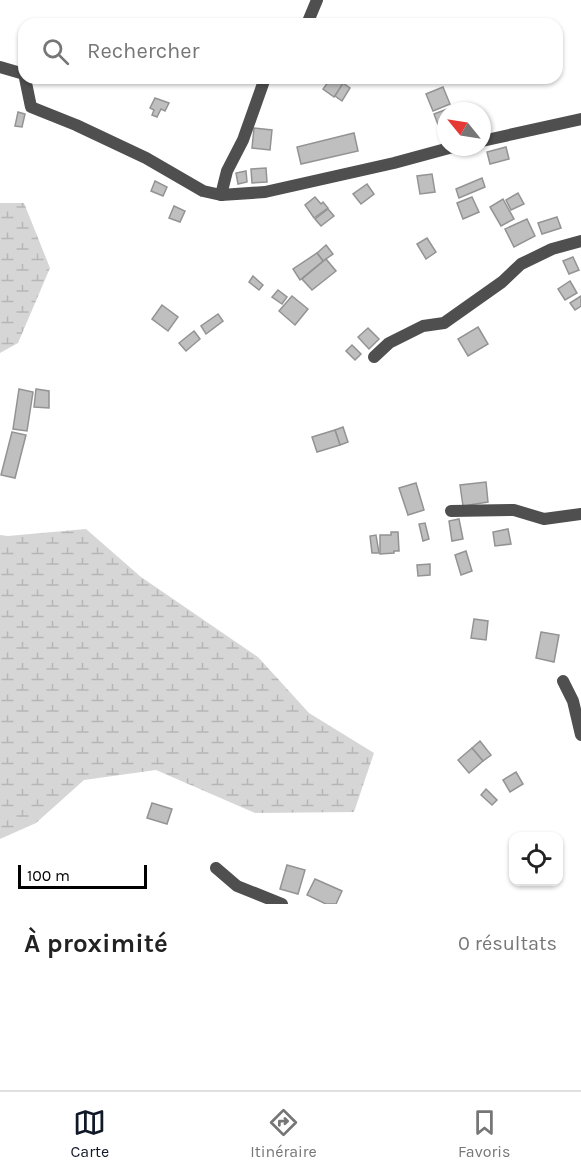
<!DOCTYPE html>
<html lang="fr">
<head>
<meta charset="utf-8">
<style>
	:root { --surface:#fff; --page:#f2f2f2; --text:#222; --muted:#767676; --line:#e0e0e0; --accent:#111827 }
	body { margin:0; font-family:Karla,sans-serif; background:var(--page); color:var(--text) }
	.controls { position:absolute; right:18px; bottom:18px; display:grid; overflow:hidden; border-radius:12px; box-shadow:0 2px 4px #0004 }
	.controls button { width:54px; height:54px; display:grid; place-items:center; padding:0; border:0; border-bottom:2px solid var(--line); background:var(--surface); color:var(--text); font:30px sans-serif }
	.compass { position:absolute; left:437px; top:102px; width:54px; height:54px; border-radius:50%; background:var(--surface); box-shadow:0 2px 4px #0004; rotate:300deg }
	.scale { position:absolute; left:18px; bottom:15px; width:129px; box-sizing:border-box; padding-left:6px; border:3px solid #000; border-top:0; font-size:16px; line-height:21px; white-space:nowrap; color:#000; -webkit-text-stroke:4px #fff; paint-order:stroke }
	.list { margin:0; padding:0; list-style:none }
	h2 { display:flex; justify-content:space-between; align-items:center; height:78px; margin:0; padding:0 24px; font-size:26px }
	h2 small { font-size:20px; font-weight:400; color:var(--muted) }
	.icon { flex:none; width:33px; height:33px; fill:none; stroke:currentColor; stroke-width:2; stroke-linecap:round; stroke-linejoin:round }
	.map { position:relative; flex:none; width:581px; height:904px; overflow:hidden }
	.search { position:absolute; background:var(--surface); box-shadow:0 2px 4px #0004; left:18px; right:18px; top:18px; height:66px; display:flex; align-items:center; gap:15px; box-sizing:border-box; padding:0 21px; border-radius:18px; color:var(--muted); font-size:22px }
	.sheet { height:186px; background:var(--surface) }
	nav { display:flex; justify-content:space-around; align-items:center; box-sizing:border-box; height:84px; border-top:2px solid var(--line); background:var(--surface); font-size:16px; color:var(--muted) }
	nav a { display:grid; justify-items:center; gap:3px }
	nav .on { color:var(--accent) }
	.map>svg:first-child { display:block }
</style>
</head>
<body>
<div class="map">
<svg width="581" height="904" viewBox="0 0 581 904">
	<defs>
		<pattern id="wetland-marsh" width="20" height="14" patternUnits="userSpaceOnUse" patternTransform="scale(1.5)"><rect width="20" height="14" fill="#d6d6d6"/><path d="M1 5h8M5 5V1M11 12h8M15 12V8" fill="none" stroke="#b6b6b6"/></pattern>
	</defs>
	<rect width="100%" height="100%" fill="#fff"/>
	<!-- wetland -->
	<g fill="url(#wetland-marsh)">
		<path d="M0,203h24l26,65 -32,75 -18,10z"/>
		<path d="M86,529l55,48 117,80 51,56 65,40 -20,59 -99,1 -99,-43 -72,10 -48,43 -36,16v-304l8,1z"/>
	</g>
	<!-- building -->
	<g fill="#bfbfbf" stroke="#939393" stroke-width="1.5">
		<path d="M331,78h11l4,2 -12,17 -11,-8z"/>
		<path d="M343,83l7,5 -8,13 -7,-5z"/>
		<path d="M443,87l7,17 -17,7 -7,-17z"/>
		<path d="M155,98l14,5 -4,8 -4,-2 -4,8 -5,-2 2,-5 -4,-2z"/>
		<path d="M450,108l1,3h-5v16l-6,3 -6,-16z"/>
		<path d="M18,112l7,2 -3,13 -7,-1z"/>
		<path d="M254,128l18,2 -2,20 -18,-2z"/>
		<path d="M354,133l4,18 -57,13 -4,-17z"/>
		<path d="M506,147l3,12 -19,5 -3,-12z"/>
		<path d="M266,168l1,14 -15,1 -1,-14z"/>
		<path d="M246,171l1,11 -9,2 -2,-11z"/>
		<path d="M432,174l3,18 -15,2 -3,-18z"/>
		<path d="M482,178l3,9 -26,11 -3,-9z"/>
		<path d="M155,181l12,6 -4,9 -12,-5z"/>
		<path d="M367,184l7,10 -13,10 -8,-10z"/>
		<path d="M518,193l6,11 -13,6 -5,-10z"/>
		<path d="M315,197l6,7 2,-2 5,6 -14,10 -9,-13z"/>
		<path d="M472,197l7,15 -16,7 -6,-16z"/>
		<path d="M503,199l11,20 -13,7 -11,-19z"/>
		<path d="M174,206l11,5 -5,11 -11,-4z"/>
		<path d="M328,209l6,7 -13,10 -6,-7z"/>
		<path d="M557,217l4,11 -19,6 -4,-11z"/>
		<path d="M527,219l8,17 -21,11 -9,-18z"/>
		<path d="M427,238l9,14 -10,7 -9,-15z"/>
		<path d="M326,245l7,9 -10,7 -6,-8z"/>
		<path d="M317,253l6,8 -23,19 -7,-11z"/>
		<path d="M573,257l6,13 -10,4 -6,-13z"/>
		<path d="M326,259l10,12 -24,19 -10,-11z"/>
		<path d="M253,276l10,9 -4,5 -10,-8z"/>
		<path d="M570,281l7,12 -12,7 -7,-11z"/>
		<path d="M278,290l9,7 -5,7 -10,-7z"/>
		<path d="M292,296l16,13 -13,16 -16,-14z"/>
		<path d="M581,296v10l-6,4 -5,-7z"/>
		<path d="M162,305l16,12 -10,14 -16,-12z"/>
		<path d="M218,314l5,7 -17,13 -5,-8z"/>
		<path d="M478,327l10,17 -20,12 -10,-17z"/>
		<path d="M368,328l11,11 -10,10 -11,-12z"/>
		<path d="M194,331l6,8 -14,12 -7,-8z"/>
		<path d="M352,345l9,9 -6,6 -9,-9z"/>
		<path d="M19,389l14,3 -6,39 -14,-2z"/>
		<path d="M36,389l13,2v17l-15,-1z"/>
		<path d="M343,427l5,15 -8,3 -5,-15z"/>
		<path d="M335,430l5,15 -23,7 -5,-15z"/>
		<path d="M12,432l14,3 -11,43 -14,-3z"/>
		<path d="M486,482l2,20 -25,4 -3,-21z"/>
		<path d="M416,483l8,27 -16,5 -9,-27z"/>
		<path d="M459,519l4,20 -11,2 -3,-20z"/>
		<path d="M425,523l4,16 -6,2 -4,-17z"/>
		<path d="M508,529l3,15 -16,2 -2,-14z"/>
		<path d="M391,532h7l1,19h-5v2l-14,1v-19h11z"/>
		<path d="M376,535l3,18h-7l-2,-17z"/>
		<path d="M466,551l6,20 -11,4 -6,-20z"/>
		<path d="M430,564v11l-12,1 -1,-11z"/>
		<path d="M474,619l14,2 -2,19 -15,-2z"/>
		<path d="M541,632l18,3 -5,27 -18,-4z"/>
		<path d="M480,741l11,14 -8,6 -11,-13z"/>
		<path d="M472,748l11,13 -14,12 -11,-13z"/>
		<path d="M516,772l7,12 -13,8 -7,-12z"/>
		<path d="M486,789l11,11 -5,5 -11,-10z"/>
		<path d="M152,803l20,6 -5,15 -20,-6z"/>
		<path d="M287,865l18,5 -7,24 -18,-5z"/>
		<path d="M315,879l27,12 -6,13h-10l-19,-9z"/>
	</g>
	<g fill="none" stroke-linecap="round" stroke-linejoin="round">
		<!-- minor -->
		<g stroke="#4f4f4f" stroke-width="12">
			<path d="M307,24l10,-24"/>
			<path d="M0,67l24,7"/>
			<path d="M25,78l6,29 45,18 70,33 57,33 18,4 44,-3 129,-29 59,-16"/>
			<path d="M482,141l99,-22"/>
			<path d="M221,195l6,-24 16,-31 22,-62"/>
			<path d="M374,357l15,-14 34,-17 21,-3 58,-41 19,-18 31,-15 29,-8"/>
			<path d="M451,511l63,-1 30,9 37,-5"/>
			<path d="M563,681l10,20 8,34"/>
			<path d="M216,868l21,18 45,18"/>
		</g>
	</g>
</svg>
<div class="controls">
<button><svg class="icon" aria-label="locate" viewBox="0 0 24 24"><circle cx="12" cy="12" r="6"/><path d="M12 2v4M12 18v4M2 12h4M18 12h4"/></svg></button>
</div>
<svg class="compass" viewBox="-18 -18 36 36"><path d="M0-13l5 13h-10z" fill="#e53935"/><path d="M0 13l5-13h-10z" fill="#767676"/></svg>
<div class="scale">100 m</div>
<div class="search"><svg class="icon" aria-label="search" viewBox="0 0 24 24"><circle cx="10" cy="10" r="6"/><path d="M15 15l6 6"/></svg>Rechercher</div>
</div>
<section class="sheet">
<h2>À proximité<small>0 résultats</small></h2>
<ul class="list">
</ul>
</section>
<nav>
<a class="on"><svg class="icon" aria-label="map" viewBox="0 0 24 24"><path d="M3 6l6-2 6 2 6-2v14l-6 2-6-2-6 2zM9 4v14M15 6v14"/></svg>Carte</a>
<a><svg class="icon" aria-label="directions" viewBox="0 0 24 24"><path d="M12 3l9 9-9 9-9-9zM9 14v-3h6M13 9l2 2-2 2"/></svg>Itinéraire</a>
<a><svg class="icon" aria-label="saved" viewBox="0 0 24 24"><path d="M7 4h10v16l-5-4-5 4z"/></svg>Favoris</a>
</nav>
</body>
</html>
